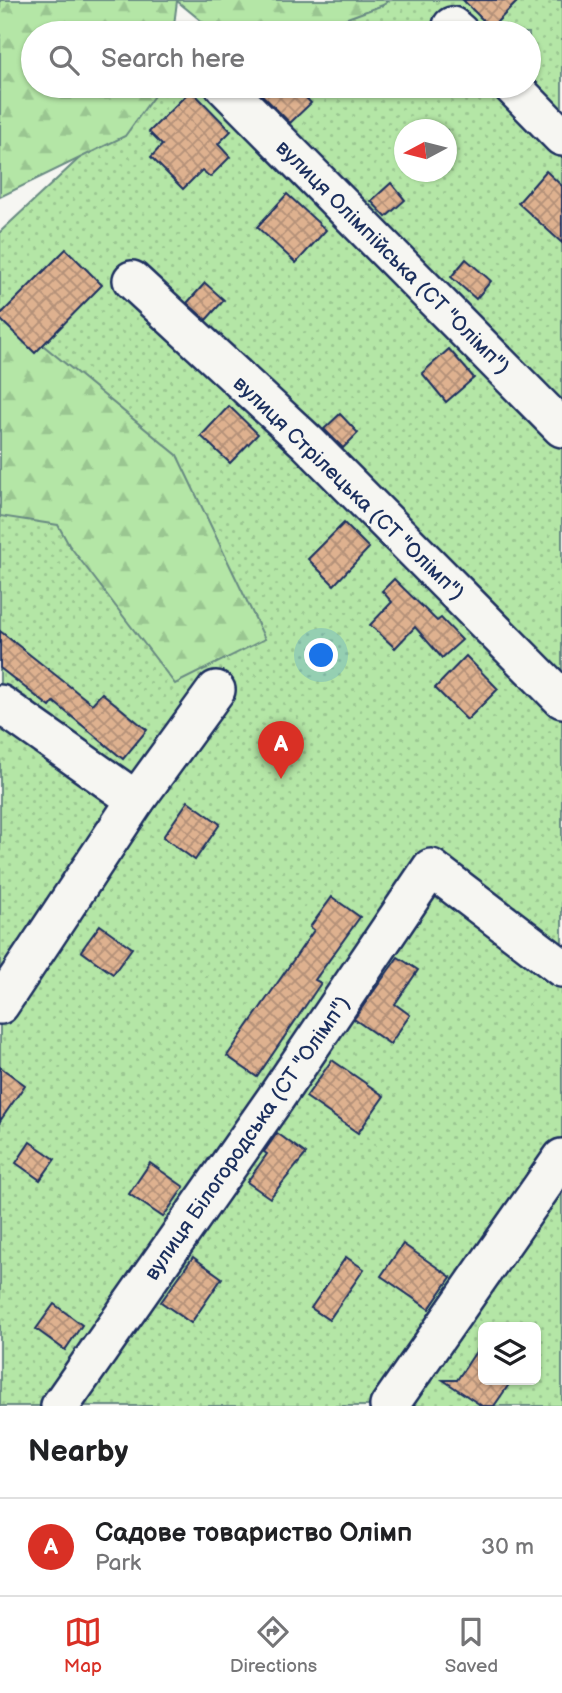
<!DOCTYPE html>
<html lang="en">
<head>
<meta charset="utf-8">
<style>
	:root { --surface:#fff; --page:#f6f6f6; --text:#202124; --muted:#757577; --line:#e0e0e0; --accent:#d93025 }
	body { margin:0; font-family:"Balsamiq Sans",sans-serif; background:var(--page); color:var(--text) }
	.controls { position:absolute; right:21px; bottom:21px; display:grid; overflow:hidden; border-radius:10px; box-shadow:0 2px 5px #0004 }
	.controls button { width:63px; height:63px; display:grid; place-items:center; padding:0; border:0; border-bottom:2px solid var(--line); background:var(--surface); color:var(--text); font:35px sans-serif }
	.compass { position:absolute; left:394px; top:119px; width:63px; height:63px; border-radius:50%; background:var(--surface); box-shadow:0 2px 5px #0004; rotate:263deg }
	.you { position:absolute; left:322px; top:656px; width:24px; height:24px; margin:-18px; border:5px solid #fff; border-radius:50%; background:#1a73e8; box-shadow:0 0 0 10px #1a73e833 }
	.badge { display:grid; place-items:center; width:46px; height:46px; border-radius:50%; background:var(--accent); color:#fff; font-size:23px; font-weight:700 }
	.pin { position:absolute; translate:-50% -58px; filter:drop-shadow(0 2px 4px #0008) }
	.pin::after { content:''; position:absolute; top:37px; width:24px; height:21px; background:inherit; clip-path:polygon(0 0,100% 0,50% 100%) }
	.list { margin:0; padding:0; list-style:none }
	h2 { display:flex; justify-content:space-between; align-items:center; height:91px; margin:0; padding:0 28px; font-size:30px }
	h2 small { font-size:23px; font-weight:400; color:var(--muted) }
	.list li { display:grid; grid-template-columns:46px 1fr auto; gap:21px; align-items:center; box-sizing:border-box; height:98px; padding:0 28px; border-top:2px solid var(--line) }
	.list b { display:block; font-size:26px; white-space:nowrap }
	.list p { margin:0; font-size:23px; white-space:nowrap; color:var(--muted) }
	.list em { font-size:23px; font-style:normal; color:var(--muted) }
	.icon { flex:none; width:38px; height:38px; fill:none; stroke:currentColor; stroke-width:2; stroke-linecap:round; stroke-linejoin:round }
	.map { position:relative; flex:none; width:562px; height:1406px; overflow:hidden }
	.search { position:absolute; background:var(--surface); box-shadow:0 2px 5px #0004; left:21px; right:21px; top:21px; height:77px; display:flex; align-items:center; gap:18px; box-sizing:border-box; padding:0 24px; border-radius:38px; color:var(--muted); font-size:26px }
	.sheet { height:189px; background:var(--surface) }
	nav { display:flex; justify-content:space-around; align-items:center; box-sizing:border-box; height:98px; border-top:2px solid var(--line); background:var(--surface); font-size:19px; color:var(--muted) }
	nav a { display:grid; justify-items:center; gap:4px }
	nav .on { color:var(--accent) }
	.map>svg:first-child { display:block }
</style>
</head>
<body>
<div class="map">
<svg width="562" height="1406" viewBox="0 0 562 1406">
	<defs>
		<pattern id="green-dots" width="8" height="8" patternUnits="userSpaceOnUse" patternTransform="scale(1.75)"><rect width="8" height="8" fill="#b4e6a6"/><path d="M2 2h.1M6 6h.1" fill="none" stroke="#9ac691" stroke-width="1.8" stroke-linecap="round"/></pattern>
		<pattern id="forest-firs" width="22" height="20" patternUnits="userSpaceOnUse" patternTransform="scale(1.75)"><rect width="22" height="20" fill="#b4e6a6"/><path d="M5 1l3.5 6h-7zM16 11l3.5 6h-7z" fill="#9ac691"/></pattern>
		<pattern id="building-cross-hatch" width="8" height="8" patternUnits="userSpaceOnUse" patternTransform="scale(1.75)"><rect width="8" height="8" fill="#deb18f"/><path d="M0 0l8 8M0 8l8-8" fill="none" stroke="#b39078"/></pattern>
	</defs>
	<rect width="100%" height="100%" fill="#f6f6f2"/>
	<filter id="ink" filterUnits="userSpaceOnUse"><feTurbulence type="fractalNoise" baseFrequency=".0143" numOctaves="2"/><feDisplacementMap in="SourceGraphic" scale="14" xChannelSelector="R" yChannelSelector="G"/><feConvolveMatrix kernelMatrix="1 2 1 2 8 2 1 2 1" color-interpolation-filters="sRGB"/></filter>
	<g filter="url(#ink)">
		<!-- green -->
		<path fill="url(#green-dots)" stroke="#688a82" stroke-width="2" fill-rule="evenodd" d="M326,0h236v1406h-562v-1174l157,-146h372v-53h-274zM405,130h42v42h-42zM483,1327h53v53h-53z"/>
		<!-- forest -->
		<g fill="url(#forest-firs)" stroke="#688a82" stroke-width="2">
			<path d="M0,0h390l-7,5 -77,28h-90l-39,-32 -4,32h-140v53h128l-36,50 -125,61z"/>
			<path d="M0,310l177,145 88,184 -90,45 -106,-139 -11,-20 -58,-9z"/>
		</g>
		<!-- building -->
		<g fill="url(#building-cross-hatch)" stroke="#1b2f5e" stroke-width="2">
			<path d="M463,0h56l-28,28z"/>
			<path d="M253,86h42l16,17 -21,20z"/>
			<path d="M191,90l40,41 -13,13 12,13 -20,20 -8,-7 -19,19 -32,-32 11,-12 -13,-13z"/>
			<path d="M546,171l16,15v57l-44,-40z"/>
			<path d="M391,183l14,17 -19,17 -15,-16z"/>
			<path d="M287,194l39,36 -30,33 -39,-36z"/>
			<path d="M66,249l36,36 -67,68 -35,-34v-4z"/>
			<path d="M466,259l25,22 -15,18 -25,-22z"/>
			<path d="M205,283l19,17 -18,20 -19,-17z"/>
			<path d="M449,349l25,29 -28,24 -24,-29z"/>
			<path d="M229,406l29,28 -28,29 -29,-27z"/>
			<path d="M340,414l18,19 -15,15 -19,-19z"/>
			<path d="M344,523l25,25 -35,37 -26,-26z"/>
			<path d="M394,579l43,42 4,-3 21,22 -20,18 -27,-31 -20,21 -25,-23 22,-23 -10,-11z"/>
			<path d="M0,631l92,73 10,-11 45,37 -24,29 -69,-57 -4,5 -50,-39z"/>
			<path d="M466,656l32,33 -31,31 -32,-32z"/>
			<path d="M188,801l32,23 -25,36 -32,-23z"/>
			<path d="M332,897l28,20 -45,63 6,3 -64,94 -30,-21 87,-126 -4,-3z"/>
			<path d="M100,925l32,23 -19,26 -32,-23z"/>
			<path d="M398,957l20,13 -23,34 15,11 -20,29 -36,-25z"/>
			<path d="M332,1060l52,36 -26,37 -52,-36z"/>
			<path d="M0,1067l25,18 -25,36z"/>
			<path d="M277,1133l29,21 -36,44 -23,-16 20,-28 -3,-2z"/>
			<path d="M30,1142l25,17 -15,21 -24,-17z"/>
			<path d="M150,1163l34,24 -21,30 -34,-23z"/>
			<path d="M403,1244l48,33 -22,32 -48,-33z"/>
			<path d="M193,1257l29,21 -31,45 -30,-21z"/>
			<path d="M346,1257l18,12 -35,51 -18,-12z"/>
			<path d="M54,1304l28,21 -17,25 -29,-21z"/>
			<path d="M483,1341v39h29l-18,26h-12l-39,-26h14z"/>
		</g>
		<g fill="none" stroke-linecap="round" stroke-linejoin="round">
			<defs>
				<g id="minor">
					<path d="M452,26l8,7"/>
					<path d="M224,86l338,342"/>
					<path d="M512,86l50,51"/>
					<path d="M132,280l175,162 255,257"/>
					<path d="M0,704l136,96"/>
					<path d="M0,1005l136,-205 80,-110"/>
					<path d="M60,1406l215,-307 156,-231 131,100"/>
					<path d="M389,1406l173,-248"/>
				</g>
			</defs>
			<!-- minor casing -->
			<use href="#minor" stroke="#1b2f5e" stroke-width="42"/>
			<!-- minor -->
			<use href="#minor" stroke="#f6f6f2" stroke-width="37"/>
		</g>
	</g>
	<g text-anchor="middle" stroke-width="5" stroke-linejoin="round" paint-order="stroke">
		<!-- street labels -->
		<g font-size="21" fill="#1b2f5e" stroke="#f6f6f2">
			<text transform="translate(393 257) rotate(45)" y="7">вулиця Олімпійська (СТ "Олімп")</text>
			<text transform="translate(349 488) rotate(44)" y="7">вулиця Стрілецька (СТ "Олімп")</text>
			<text transform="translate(247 1138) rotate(-55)" y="7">вулиця Білогородська (СТ "Олімп")</text>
		</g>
	</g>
</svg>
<div class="controls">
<button><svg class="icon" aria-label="layers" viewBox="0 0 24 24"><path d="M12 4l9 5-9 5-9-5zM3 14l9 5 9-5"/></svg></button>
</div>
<svg class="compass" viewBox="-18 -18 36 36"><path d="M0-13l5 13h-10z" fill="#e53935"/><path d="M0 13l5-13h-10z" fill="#757577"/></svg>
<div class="you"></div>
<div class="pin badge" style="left:281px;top:779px">A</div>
<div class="search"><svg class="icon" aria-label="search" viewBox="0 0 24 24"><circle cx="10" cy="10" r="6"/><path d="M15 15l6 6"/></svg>Search here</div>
</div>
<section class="sheet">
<h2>Nearby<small></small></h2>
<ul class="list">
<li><span class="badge">A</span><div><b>Садове товариство Олімп</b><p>Park</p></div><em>30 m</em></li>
</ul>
</section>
<nav>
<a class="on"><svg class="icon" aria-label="map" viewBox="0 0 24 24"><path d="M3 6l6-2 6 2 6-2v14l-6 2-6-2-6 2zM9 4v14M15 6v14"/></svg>Map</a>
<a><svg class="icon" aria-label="directions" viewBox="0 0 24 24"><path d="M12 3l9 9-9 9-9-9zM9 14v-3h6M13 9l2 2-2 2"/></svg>Directions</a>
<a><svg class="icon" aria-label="saved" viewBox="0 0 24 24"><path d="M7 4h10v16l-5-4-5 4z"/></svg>Saved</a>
</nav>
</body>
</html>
